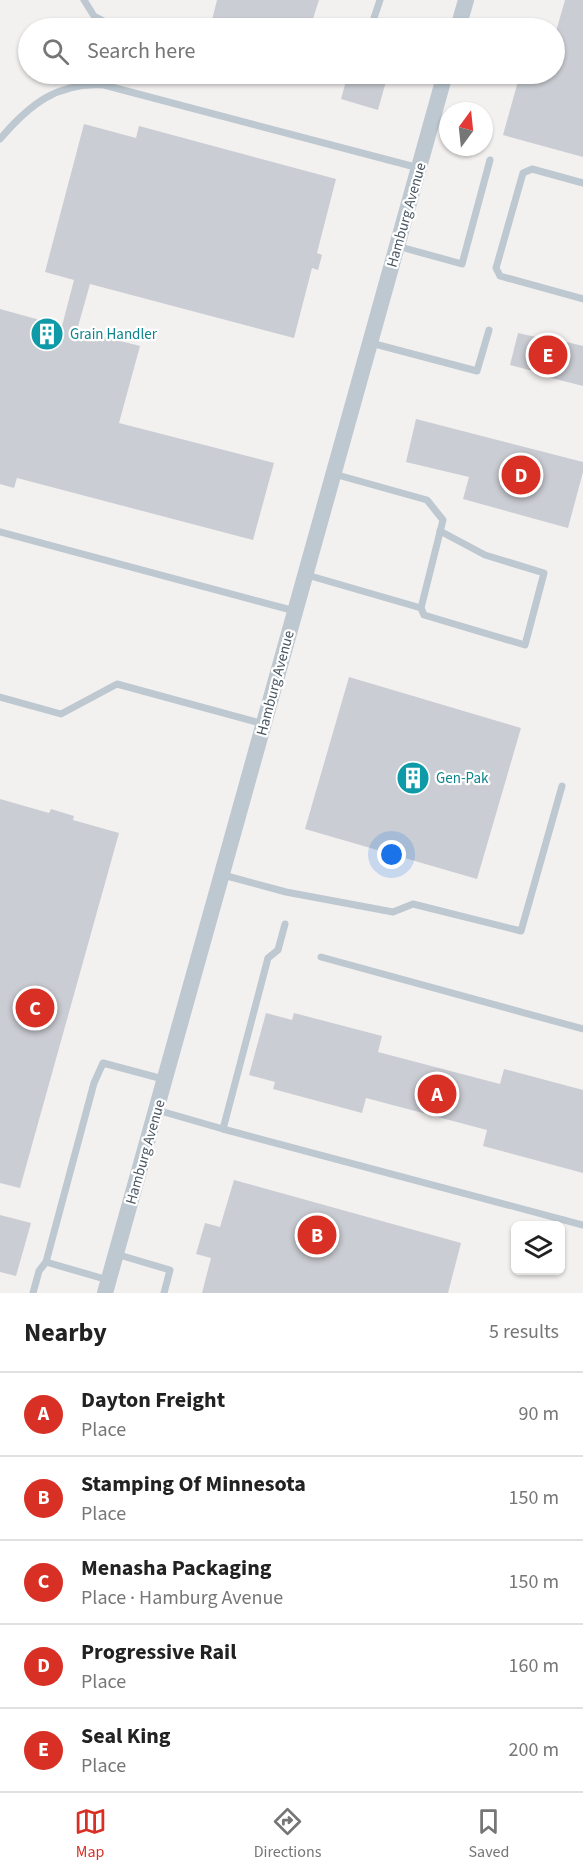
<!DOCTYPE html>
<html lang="en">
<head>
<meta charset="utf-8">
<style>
	:root { --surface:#fff; --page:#f6f6f6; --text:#222; --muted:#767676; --line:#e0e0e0; --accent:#d93025 }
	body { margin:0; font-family:"Source Sans 3",sans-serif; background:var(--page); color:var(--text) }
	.controls { position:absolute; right:18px; bottom:18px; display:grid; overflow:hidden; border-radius:9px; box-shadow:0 2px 4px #0004 }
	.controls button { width:54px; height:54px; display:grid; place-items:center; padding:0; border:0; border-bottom:2px solid var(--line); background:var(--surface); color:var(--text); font:30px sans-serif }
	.compass { position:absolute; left:439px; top:102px; width:54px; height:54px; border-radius:50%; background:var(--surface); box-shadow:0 2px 4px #0004; rotate:15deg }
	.you { position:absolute; left:392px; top:855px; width:21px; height:21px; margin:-15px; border:4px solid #fff; border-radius:50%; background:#1a73e8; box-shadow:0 0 0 9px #1a73e833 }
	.badge { display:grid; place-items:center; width:39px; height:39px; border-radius:50%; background:var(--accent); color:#fff; font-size:20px; font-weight:700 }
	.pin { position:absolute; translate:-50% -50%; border:3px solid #fff; box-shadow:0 2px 6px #0006 }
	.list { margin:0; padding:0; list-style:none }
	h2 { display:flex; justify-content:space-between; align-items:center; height:78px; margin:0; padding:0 24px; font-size:26px }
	h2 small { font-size:20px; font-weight:400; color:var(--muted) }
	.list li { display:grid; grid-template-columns:39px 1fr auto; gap:18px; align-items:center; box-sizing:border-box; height:84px; padding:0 24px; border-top:2px solid var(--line) }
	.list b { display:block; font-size:22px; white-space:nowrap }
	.list p { margin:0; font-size:20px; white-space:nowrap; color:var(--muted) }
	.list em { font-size:20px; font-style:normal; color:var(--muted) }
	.icon { flex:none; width:33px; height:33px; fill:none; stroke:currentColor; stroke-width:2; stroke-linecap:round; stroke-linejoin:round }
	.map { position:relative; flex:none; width:583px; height:1293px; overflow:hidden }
	.search { position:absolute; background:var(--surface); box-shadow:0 2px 4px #0004; left:18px; right:18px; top:18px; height:66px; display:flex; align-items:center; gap:15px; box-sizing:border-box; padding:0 21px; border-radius:33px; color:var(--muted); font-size:22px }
	.sheet { height:498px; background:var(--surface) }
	nav { display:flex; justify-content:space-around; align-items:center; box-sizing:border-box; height:84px; border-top:2px solid var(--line); background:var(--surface); font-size:16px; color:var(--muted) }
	nav a { display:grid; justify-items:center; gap:3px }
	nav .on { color:var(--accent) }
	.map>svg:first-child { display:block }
</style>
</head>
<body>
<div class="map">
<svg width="583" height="1293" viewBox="0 0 583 1293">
	<rect width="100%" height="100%" fill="#f3f0f0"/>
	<!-- building -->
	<g fill="#cacdd3">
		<path d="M217,0h102l-9,28h-100z"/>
		<path d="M565,0h18v157l-80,-22 17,-61h35v-39z"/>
		<path d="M348,74h40l-10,36 -37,-11z"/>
		<path d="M84,124l52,14 3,-12 197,53 -19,74 5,2 -4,15 -6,-2 -18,70 -204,-54 -13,46 63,16 -21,77 155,40 -21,77 -236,-62 -3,10 -14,-4v-175l62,17 12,-46 -29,-8z"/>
		<path d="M518,333l27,6 1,-2 37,9v40l-47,-12 1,-2 -27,-7z"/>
		<path d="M416,419l167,43v10l-15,56 -105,-29 6,-22 -63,-15z"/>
		<path d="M349,677l172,51 -44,151 -172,-50z"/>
		<path d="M0,799l49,14 2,-4 23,7 -1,4 46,13 -99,355 -20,-5z"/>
		<path d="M266,1013l26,7 2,-7 88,23 -4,16 122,32 4,-15 79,21v83l-100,-27 4,-16 -121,-32 -4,15 -89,-24 2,-7 -26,-7z"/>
		<path d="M234,1180l227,63 -13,50h-246l9,-35 -15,-4 9,-31 15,4z"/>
		<path d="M0,1215l31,8 -15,53 -16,-4z"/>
	</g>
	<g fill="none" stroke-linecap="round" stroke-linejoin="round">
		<!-- service -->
		<g stroke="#bdc8d0" stroke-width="7">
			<path d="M84,0l10,16 23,12"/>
			<path d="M366,28l6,-4 8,-24"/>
			<path d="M0,139c29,-34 57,-57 104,-54l315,83"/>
			<path d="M583,183l-51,-14 -9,4 -27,95 4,8 83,23"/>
			<path d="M397,246l65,18 28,-104"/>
			<path d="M371,343l106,28 12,-41"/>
			<path d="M0,532l295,79"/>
			<path d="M307,575l114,33 22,-88 -16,-20 -93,-26"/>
			<path d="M421,608l3,7 101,30 19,-72 -59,-18 -45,-24"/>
			<path d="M0,697l61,17 56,-30 147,40"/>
			<path d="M223,875l63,17 107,20 20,-8 108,27 41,-145"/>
			<path d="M321,957l262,72"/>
			<path d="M157,1110l66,19 45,-171 10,-8 7,-26"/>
			<path d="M223,1129l360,96"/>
			<path d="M116,1254l54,16 -6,23"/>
			<path d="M46,1262l62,18"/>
			<path d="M33,1293l6,-22 7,-9 48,-179 9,-20 60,16"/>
		</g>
		<!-- tertiary -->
		<g stroke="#bdc8d0" stroke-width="16">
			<path d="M458,28l8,-28"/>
			<path d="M105,1293l340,-1219"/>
		</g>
	</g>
	<!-- icons -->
	<defs>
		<symbol id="building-disc" viewBox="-11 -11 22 22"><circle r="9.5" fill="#0f9aa8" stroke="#fff"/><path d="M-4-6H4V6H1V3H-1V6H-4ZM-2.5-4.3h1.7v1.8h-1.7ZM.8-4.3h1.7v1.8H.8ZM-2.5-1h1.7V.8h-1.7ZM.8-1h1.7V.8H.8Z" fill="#fff"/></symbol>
	</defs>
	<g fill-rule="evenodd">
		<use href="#building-disc" x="28" y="315" width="38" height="38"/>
		<use href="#building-disc" x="394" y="759" width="38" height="38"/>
	</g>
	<g text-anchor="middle" stroke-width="4.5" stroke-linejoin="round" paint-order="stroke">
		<!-- street labels -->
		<g font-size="15" fill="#47545f" stroke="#fff">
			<text transform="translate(406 215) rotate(-74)" y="5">Hamburg Avenue</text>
			<text transform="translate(275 683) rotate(-75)" y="5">Hamburg Avenue</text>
			<text transform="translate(145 1152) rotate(-74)" y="5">Hamburg Avenue</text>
		</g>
		<!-- culture labels -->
		<g font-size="15" fill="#0d838f" stroke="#fff" text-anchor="start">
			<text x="70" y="339">Grain Handler</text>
			<text x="436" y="783">Gen-Pak</text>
		</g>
	</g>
</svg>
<div class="controls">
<button><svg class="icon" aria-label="layers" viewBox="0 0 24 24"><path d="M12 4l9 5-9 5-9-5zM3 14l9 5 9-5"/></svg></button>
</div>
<svg class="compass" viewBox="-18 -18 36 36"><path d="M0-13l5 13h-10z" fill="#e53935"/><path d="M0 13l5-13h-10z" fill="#767676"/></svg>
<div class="you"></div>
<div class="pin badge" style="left:437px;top:1094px">A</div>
<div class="pin badge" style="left:317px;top:1235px">B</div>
<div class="pin badge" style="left:35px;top:1008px">C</div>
<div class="pin badge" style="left:521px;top:475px">D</div>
<div class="pin badge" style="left:548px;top:355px">E</div>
<div class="search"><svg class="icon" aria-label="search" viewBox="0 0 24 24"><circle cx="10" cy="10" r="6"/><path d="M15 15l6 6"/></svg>Search here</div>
</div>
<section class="sheet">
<h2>Nearby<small>5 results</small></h2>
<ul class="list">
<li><span class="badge">A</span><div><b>Dayton Freight</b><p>Place</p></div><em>90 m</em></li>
<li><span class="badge">B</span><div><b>Stamping Of Minnesota</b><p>Place</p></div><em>150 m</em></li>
<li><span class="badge">C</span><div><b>Menasha Packaging</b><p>Place · Hamburg Avenue</p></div><em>150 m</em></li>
<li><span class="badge">D</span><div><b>Progressive Rail</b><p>Place</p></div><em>160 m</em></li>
<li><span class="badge">E</span><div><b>Seal King</b><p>Place</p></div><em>200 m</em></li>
</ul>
</section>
<nav>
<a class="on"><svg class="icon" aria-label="map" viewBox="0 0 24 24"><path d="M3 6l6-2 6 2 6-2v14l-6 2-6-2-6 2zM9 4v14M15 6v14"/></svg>Map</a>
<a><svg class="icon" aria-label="directions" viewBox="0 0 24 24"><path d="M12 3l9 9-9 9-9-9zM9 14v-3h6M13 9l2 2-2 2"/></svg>Directions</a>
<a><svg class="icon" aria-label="saved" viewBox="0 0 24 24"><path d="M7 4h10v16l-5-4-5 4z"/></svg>Saved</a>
</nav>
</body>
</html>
